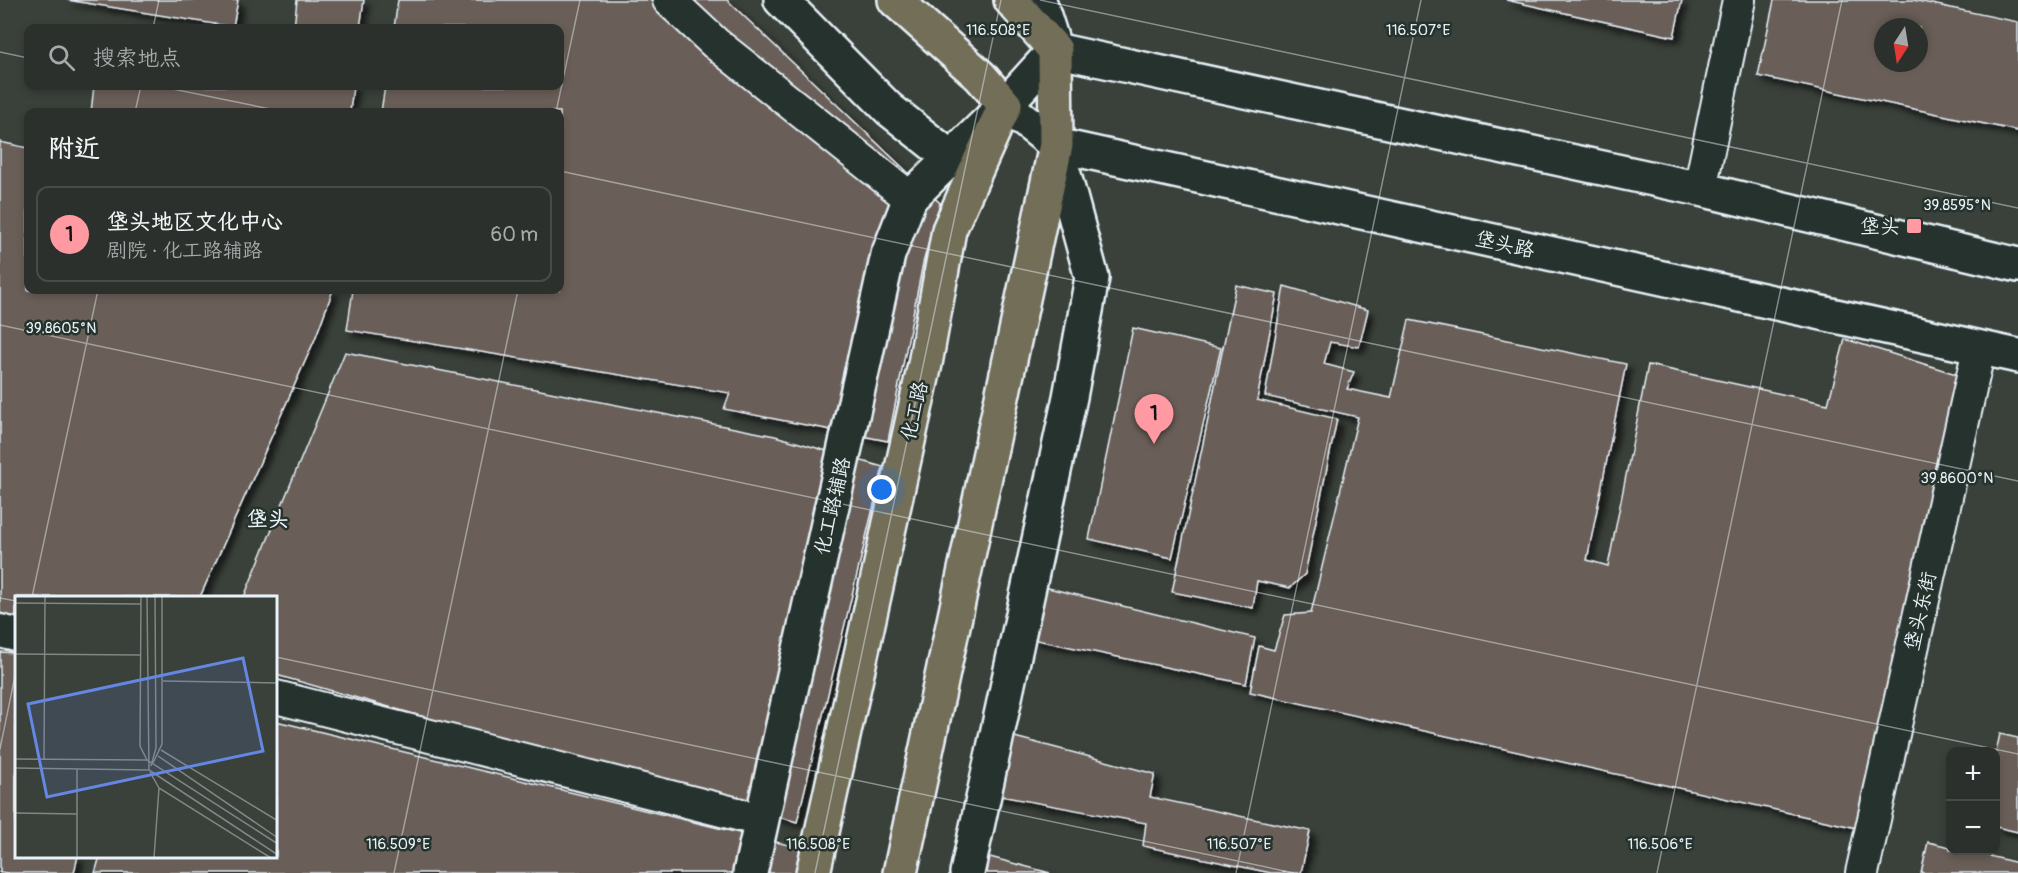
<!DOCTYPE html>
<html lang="zh">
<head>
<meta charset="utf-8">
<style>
	:root { --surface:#2c302c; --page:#343834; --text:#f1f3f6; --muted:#a6a9a9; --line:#484b48; --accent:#ff9aa2 }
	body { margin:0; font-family:Pangolin,"LXGW WenKai TC",sans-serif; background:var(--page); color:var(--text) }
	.controls { position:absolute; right:18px; bottom:18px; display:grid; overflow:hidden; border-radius:12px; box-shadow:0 3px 9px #0003 }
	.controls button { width:54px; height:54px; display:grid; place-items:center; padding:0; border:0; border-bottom:2px solid var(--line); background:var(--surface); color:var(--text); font:30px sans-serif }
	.compass { position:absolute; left:1874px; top:18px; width:54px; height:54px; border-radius:50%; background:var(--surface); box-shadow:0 3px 9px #0003; rotate:192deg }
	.you { position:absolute; left:882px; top:490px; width:21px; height:21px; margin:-15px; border:4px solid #fff; border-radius:50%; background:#1a73e8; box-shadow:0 0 0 9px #1a73e833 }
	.badge { display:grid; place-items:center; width:39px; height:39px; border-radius:50%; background:var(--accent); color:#111; font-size:20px; font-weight:700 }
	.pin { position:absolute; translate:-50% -50px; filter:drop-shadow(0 2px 3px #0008) }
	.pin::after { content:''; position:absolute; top:32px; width:21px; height:18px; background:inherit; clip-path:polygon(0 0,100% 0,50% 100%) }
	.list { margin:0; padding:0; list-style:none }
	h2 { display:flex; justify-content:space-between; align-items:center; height:78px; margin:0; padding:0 24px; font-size:26px }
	h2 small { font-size:20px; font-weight:400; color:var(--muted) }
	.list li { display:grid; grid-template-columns:39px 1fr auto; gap:18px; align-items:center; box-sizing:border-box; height:96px; margin:0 12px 12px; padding:0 12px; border:2px solid var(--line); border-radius:12px }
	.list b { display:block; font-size:22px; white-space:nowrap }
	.list p { margin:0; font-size:20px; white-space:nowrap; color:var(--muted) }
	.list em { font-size:20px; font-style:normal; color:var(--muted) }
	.icon { flex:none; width:33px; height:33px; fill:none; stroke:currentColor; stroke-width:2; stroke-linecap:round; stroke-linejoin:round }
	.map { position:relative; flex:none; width:2018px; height:873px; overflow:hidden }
	.search { position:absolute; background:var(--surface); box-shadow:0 3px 9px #0003; left:24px; top:24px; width:540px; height:66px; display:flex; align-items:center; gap:15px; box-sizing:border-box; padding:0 21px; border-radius:12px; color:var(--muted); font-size:22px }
	.panel { position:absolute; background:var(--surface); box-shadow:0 3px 9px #0003; left:24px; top:108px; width:540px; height:186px; border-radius:12px }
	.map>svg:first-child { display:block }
</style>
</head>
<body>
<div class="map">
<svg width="2018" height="873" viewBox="0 0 2018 873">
	<defs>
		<filter id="shadow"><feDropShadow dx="5.5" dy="5.5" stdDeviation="3" flood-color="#0009"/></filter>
	</defs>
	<rect width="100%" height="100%" fill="#3a403a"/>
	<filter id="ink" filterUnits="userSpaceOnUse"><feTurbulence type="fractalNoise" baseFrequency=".0167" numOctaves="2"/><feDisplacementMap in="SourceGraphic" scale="12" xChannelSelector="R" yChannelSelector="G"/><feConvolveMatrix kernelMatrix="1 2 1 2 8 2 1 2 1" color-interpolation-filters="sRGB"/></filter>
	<g filter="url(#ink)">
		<!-- building -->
		<g fill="#6a5e58" stroke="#e8f1f8" stroke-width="1.5" fill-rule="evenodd" filter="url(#shadow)">
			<path d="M67,0h171l-5,27z"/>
			<path d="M297,0h67l-4,28h-66z"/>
			<path d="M398,0h329l213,203 -17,60 -35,178 -164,-32 6,-16 -383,-63 6,-40h207v-178h-179l4,-26h175v-58h-166z"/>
			<path d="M1506,0h176l-8,37z"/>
			<path d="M1774,0h139l105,22v109l-260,-55zM1883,27h36v36h-36z"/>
			<path d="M94,86h259l-3,26h-259z"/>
			<path d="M0,142l28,6v142h305l-18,49 -115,258h-184v20l-16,-4z"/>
			<path d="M1236,285l41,9 -20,106 80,19 -32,155 -15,14 -33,-7 -4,27 -81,-16z"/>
			<path d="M1284,286l84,24 -9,37 -29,-5 -6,22 30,8 -7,17 44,9 18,-78 217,44 -39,196 21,6 40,-201 180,39 17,-65 114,36 -102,453 -607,-136 9,-46 15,4 11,-35 26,-2 47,-196 -93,-21z"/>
			<path d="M1133,328l88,20 -49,210 -83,-19z"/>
			<path d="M345,352l430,84 108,31 -86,355 -521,-147v-78h-32z"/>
			<path d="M1044,587l211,51 -9,46 -214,-45z"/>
			<path d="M0,652l16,1v203h62l-4,17h-74z"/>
			<path d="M276,721l525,127 -5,25h-701l5,-17h176z"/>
			<path d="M2000,734l18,4v94l-22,-5v-75z"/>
			<path d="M1007,735l148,39 -5,23 160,34 -9,42h-30l-128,-27 3,-23 -151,-28z"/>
			<path d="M1928,842l22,5v3h15l53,13v10h-97z"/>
			<path d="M990,857l60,16h-63z"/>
		</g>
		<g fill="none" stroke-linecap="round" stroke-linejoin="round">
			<defs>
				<g id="street">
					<path d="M669,0l46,43 195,155"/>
					<path d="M1700,189l39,-189"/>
					<path d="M0,631l16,4"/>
					<path d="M276,697l485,123"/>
					<path d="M1862,873l117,-524"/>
				</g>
				<g id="secondary">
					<path d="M781,0l108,109 62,49"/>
					<path d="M1039,0l16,50"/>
					<path d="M1055,50l645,139 318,76"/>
					<path d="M1005,105l51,40 962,211"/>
					<path d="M750,873l138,-618 22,-57 95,-93 50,-55"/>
					<path d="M967,873l103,-476 22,-119 -36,-133"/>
				</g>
				<g id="primary">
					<path d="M813,873l112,-509 24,-134 56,-125 -25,-29 -85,-76"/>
					<path d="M900,873l156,-728 -1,-95 -44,-50"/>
				</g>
			</defs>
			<!-- street casing -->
			<use href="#street" stroke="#e8f1f8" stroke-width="36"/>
			<!-- secondary casing -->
			<use href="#secondary" stroke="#e8f1f8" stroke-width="38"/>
			<!-- primary casing -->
			<use href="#primary" stroke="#e8f1f8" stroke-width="38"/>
			<!-- street -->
			<use href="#street" stroke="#26332d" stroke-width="32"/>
			<!-- secondary -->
			<use href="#secondary" stroke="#26332d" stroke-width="33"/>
			<!-- primary -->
			<use href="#primary" stroke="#726e59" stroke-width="33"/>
		</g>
	</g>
	<!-- ticks -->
	<path fill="none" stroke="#e8f1f8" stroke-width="1.5" stroke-opacity="0.45" d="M1040,0l978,208M153,28l6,-28M0,52l28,6M158,86l127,26M135,112l6,-26M556,112l24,-112M560,171l1458,310M0,325l2018,429M32,597l66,-307M0,598l16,3M276,657l1018,216M0,749l16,-78M0,871l10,2M394,873l124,-583M815,873l186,-873M1236,873l185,-873M1657,873l185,-873"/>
	<!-- markers -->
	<rect fill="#ff9aa2" stroke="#26332d" stroke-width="2" x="1906" y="218" width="16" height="16" rx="3"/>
	<g text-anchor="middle" stroke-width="5" stroke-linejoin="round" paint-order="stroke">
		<!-- poi labels -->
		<g font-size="20" fill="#e8f1f8" stroke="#26332d" text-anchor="end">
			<text x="1900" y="233">垡头</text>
		</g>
		<!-- street labels -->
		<g font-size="20" fill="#e8f1f8" stroke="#26332d">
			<text transform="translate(1505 244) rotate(12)" y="7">垡头路</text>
			<text transform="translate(914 411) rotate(-77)" y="7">化工路</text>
			<text transform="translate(832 506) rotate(-77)" y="7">化工路辅路</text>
			<text transform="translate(1920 611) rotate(-77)" y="7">垡头东街</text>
		</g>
		<!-- neighbourhood labels -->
		<g font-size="21" font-weight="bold" fill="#e8f1f8" stroke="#26332d">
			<text x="268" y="526">垡头</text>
		</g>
	</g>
	<!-- overview -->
	<g transform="translate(15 596)">
		<rect width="262" height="262" fill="#3a403a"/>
		<path fill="none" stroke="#808786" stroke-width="1.5" d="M126,0l-1,150 7,14M132,0l2,174 129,85M0,7l126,1M0,58l125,1M148,85l115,2M146,154l117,71M143,160l120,82M0,163l132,1 131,84M29,163l1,-163M138,167l9,-19v-148M136,170l5,-18 -1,-152M0,172l134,2M62,173v89M135,176l9,16 112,70M0,217l62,1M139,262l5,-70"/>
		<path fill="#6487e3" fill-opacity="0.15" stroke="#6487e3" stroke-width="3" d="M228,62l20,93 -216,46 -19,-93z"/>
		<rect width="262" height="262" fill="none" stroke="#e8f1f8" stroke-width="3"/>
	</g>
	<g font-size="15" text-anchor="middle" fill="#e8f1f8" stroke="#26332d" stroke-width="5" stroke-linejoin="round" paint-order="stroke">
		<text x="998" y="35">116.508°E</text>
		<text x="1418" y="35">116.507°E</text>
		<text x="1957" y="210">39.8595°N</text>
		<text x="61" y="333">39.8605°N</text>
		<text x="1957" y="483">39.8600°N</text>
		<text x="398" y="849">116.509°E</text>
		<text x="818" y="849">116.508°E</text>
		<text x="1239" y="849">116.507°E</text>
		<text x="1660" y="849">116.506°E</text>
	</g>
</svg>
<div class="controls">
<button>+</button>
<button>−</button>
</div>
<svg class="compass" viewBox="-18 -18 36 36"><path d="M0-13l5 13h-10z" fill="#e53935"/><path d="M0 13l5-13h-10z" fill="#a6a9a9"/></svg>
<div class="you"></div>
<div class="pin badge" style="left:1154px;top:444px">1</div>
<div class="search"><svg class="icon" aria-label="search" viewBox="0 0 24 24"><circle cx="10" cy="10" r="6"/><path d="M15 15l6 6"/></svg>搜索地点</div>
<section class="panel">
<h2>附近<small></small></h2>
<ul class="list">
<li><span class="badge">1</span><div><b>垡头地区文化中心</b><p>剧院 · 化工路辅路</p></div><em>60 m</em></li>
</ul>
</section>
</div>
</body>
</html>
